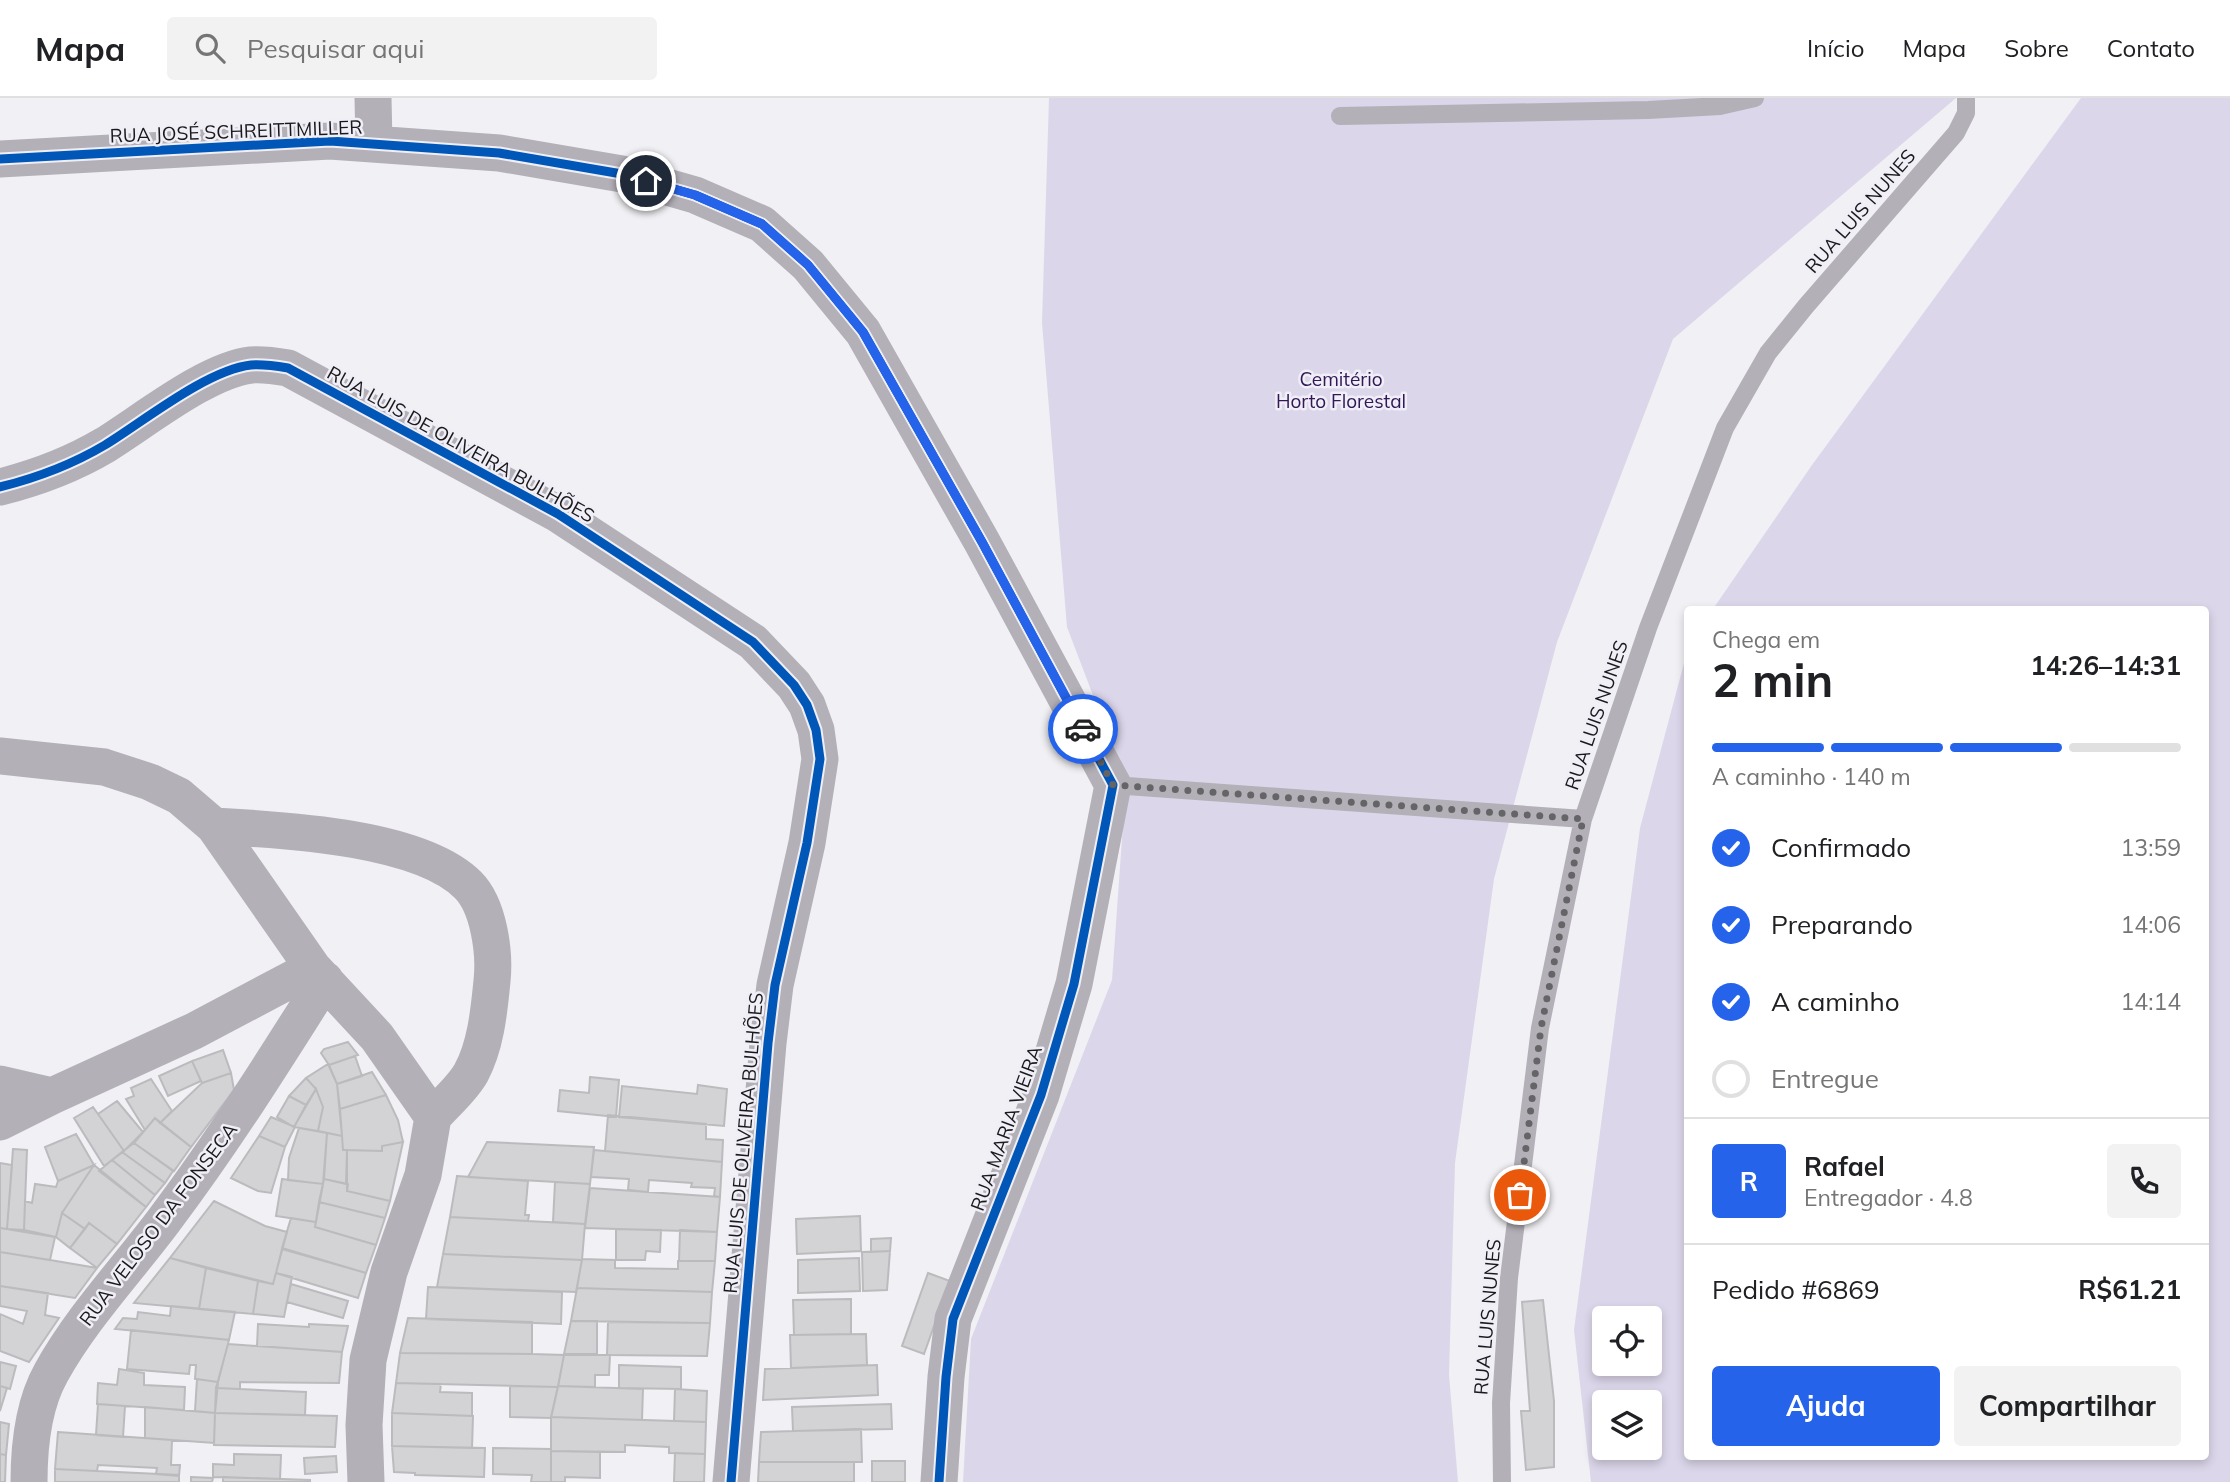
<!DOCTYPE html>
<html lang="pt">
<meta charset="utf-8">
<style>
:root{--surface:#fff;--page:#f2f2f2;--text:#202124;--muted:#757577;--line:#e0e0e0;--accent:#2563eb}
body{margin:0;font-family:Mulish,sans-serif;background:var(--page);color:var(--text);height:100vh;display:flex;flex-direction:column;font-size:26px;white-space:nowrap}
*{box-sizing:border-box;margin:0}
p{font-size:23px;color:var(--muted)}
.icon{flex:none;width:38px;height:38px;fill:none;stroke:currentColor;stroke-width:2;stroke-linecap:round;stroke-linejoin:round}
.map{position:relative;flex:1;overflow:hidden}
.sheet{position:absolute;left:1684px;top:508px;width:525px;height:854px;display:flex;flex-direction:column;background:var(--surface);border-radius:7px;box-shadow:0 4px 10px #0003}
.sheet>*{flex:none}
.tools{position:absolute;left:1592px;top:1208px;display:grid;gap:14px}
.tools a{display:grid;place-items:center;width:70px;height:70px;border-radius:7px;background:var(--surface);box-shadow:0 4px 10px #0003;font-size:35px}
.pin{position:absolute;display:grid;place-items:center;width:60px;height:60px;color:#fff;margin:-30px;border:4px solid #fff;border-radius:50%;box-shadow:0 2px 7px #0007}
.courier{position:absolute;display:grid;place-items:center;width:70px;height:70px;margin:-35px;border:5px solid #2563eb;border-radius:50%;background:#fff;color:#222;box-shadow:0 2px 9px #0007}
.headline em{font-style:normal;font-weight:700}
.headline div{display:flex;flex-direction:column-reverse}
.headline{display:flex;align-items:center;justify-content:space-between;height:119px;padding:0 28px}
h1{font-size:46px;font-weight:700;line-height:52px}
.bar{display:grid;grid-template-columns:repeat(4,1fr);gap:10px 7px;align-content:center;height:84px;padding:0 28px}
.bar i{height:9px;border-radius:5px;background:var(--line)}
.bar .selected{background:var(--accent)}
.bar p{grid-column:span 4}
.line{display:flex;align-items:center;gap:18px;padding:0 28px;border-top:2px solid var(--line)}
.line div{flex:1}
.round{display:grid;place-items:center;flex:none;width:74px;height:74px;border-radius:7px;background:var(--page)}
ol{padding:0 28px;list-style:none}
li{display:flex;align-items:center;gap:21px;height:77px}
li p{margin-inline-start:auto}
li .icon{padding:7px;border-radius:50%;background:var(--accent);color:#fff;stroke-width:4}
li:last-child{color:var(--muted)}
li i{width:38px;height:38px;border:4px solid var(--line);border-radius:50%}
.action{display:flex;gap:14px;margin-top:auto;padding:14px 28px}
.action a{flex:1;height:80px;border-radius:7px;background:var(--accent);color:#fff;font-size:28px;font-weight:700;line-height:80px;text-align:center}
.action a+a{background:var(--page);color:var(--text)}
header{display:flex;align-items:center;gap:42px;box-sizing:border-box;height:98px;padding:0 35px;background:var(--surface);border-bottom:2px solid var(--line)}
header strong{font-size:33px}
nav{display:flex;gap:38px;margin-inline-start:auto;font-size:24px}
.search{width:490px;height:63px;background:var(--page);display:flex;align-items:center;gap:18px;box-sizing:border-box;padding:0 24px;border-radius:7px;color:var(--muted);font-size:26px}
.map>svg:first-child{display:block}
.green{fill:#dcd6ea;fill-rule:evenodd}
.building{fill:#d3d3d6;stroke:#bbbbbe;stroke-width:2}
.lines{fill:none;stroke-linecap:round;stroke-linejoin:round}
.service{stroke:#b3b0b8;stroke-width:18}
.minor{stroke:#b3b0b8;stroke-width:37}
.cycleway-casing{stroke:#f0eef6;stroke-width:13}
.cycleway{stroke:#0057b8;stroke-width:9}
.done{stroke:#656467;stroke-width:7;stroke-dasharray:0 12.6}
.route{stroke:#2563eb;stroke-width:9}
.labels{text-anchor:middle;stroke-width:5;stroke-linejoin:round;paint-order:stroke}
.street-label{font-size:19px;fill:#19191b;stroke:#f0eef6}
.park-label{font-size:19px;fill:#321856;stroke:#f0eef6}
</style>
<header>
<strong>Mapa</strong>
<div class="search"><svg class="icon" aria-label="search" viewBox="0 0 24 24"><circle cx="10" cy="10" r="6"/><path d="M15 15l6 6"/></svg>Pesquisar aqui</div>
<nav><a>Início</a><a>Mapa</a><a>Sobre</a><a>Contato</a></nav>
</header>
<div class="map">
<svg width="2230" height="1384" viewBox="0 0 2230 1384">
<rect width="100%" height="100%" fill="#f1f0f4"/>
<path class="green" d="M1049 0H1956L1673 241 1557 544 1494 781 1455 1065 1449 1277 1458 1384H963L971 1241 1112 882 1126 684 1067 529 1042 225Z
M2081 0H2230V1384H1591L1574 1232 1640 730 1687 554V1358H2205V511H1713L1812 367ZM1605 1220H1650V1265H1605ZM1605 1304H1650V1349H1605Z"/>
<path class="building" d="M348 944 358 957 329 967 321 955 324 951Z
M223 952 231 975 202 985 192 963Z
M355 958 362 978 337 986 329 967Z
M192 963 201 983 168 998 159 978Z
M328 966 337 986 342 1038 318 1033 323 1009 316 991 306 980Z
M372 974 386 997 340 1011 337 986Z
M231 975 234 992 191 1049 160 1025 202 985Z
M590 979 619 982 616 1019 558 1013 560 992 589 995Z
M306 980 316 991 306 1007 289 998Z
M151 981 172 1013 160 1025 155 1020 145 1032 126 1001 134 998 131 990Z
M698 987 727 991 724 1028 619 1019 622 988 697 996Z
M316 991 323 1009 318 1033 294 1029Z
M386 997 398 1022 403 1044 382 1048V1053L343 1052 340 1011Z
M289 998 306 1007 294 1029 277 1019Z
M117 1003 143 1034 124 1053 98 1016Z
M93 1009 124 1053 104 1068 74 1020Z
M608 1017 706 1026V1041L723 1042 722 1064 605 1053Z
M271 1019 295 1029 285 1049 259 1038Z
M155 1020 191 1049 174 1073 134 1045Z
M299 1030 327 1035 323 1086 288 1082 289 1060Z
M327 1035 342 1038 343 1052H347L346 1086 324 1081Z
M76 1036 94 1067 58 1083 45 1049Z
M259 1038 285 1049 271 1095 258 1093 231 1080Z
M403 1044 390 1103 347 1093V1052L382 1053V1048Z
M487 1044 594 1049 590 1086 468 1079Z
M134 1045 173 1073 165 1085 122 1054Z
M13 1051 27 1052 24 1132 7 1131Z
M594 1052 722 1064 720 1099 714 1098 715 1090 691 1089 692 1085 649 1082 648 1094 628 1092 629 1081 591 1079Z
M122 1054 165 1085 155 1097 112 1062Z
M112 1062 155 1097 146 1109 99 1073Z
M0 1065 12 1067 7 1131 0 1130Z
M94 1067 62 1115 56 1139 24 1132 25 1103 32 1105 35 1086 56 1089 58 1083Z
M94 1067 146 1109 117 1146 89 1125 85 1131 62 1115Z
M457 1078 528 1083 525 1117H529L528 1123 450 1119Z
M282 1081 323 1086 316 1124 276 1118Z
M324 1081 348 1086 347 1093 390 1103 385 1120 319 1104Z
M555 1084 590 1086 585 1126 553 1124Z
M590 1090 720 1099 717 1134 585 1130Z
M214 1103 265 1128 287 1134 273 1186 170 1160Z
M319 1104 385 1120 376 1147 315 1129Z
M62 1115 85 1131 70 1150 56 1139Z
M860 1118 861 1153 797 1156 796 1121Z
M450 1119 585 1126 582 1162 443 1156Z
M291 1120 316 1124 315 1129 376 1147 366 1175 282 1150Z
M89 1125 117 1146 97 1170 70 1150Z
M0 1130 55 1139 50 1162 0 1154Z
M616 1131 661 1132 660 1154 646 1153 645 1162H616Z
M680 1132 717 1134 715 1163H679Z
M891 1140 890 1153 871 1154V1141Z
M282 1151 366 1175 358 1200 276 1175Z
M890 1153 887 1192 863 1193 862 1154Z
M0 1154 50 1162 97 1170 75 1200 0 1188Z
M443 1156 582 1162 576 1194 437 1189Z
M170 1160 206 1170 199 1211 134 1205Z
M859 1160 860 1193 798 1195V1162Z
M582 1161 615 1162V1170L678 1171V1163H715L712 1194 577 1190Z
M206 1170 258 1183 253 1216 199 1211Z
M276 1175 292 1179 284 1219 253 1216 258 1183 273 1186Z
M928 1175 950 1183 924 1256 902 1248Z
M291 1186 348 1203 343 1220 287 1204Z
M0 1188 48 1195 45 1217 59 1220 29 1264 0 1253V1216L23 1226 27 1213 0 1208Z
M428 1189 562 1194 561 1226 426 1221Z
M577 1190 712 1194 710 1225 571 1223Z
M851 1201V1236L794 1237 793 1202Z
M1543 1202 1554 1303V1369L1526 1372 1521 1313H1530L1522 1204Z
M171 1208 235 1214 229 1242 115 1231 123 1220 137 1221 138 1214 170 1218Z
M408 1220 532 1224V1256L400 1255Z
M571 1223H597V1256H564Z
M608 1224 710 1225 707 1258 607 1257Z
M258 1226 309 1229V1226L348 1228 342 1254 257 1248Z
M131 1232 229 1242 218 1284 195 1281 196 1267H190L189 1276 127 1271Z
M866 1236 867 1267 791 1270 790 1237Z
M228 1246 342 1254 339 1285 240 1284V1291L216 1290Z
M400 1255 532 1256 564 1257 558 1289 396 1285Z
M564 1257H610L609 1277H595V1289L558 1288Z
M0 1264 16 1268 10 1291 0 1288Z
M619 1267 681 1269V1291L619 1290Z
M877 1267 878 1297 763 1302 765 1271Z
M119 1271 144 1275V1287L185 1289 184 1312 97 1306 98 1285 117 1287Z
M197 1281 218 1284 215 1315 195 1313Z
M396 1285 441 1286 440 1294 472 1295V1318L392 1315Z
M0 1288 7 1290 0 1313Z
M510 1288 558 1289 551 1320 510 1319Z
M558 1288 643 1291 642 1322 551 1319Z
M216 1290 306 1294 305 1317 215 1315Z
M675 1291 707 1293 706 1324 674 1323Z
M98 1306 125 1308 123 1339 96 1337Z
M891 1306 892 1331 793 1333 792 1309Z
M145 1309 215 1315 214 1345 145 1340Z
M215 1315 337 1318 335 1349 214 1347Z
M392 1315 473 1318 472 1350 392 1348Z
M551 1319 706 1324 705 1356 669 1355V1349L625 1347V1354L551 1353Z
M0 1324 9 1326 6 1357 0 1356Z
M861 1331 862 1364H759L761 1334Z
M58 1334 172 1342 171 1367H180L179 1378 156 1376 157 1370 98 1367 97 1373 55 1371Z
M392 1348 485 1350 484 1379 415 1377V1375L394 1374Z
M493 1350 551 1351V1384H531L532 1377 493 1376Z
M551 1353 600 1354V1380L565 1379V1384H551Z
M675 1355 705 1356 704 1384H674Z
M0 1356 6 1357 5 1384H0Z
M234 1356 281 1357 280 1381 213 1379V1366L234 1367Z
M336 1358 337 1374 305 1376 304 1360Z
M872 1363H905V1384H872Z
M759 1364H854V1384H758Z
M55 1371 179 1377V1384H55Z
M191 1379 213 1380 212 1384H191Z
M223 1379 310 1382V1384H223Z"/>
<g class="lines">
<path class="service" d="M1340 18 1648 12 1720 8 1755 0
M1113 687 1583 721
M1502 1384 1501 1305 1509 1180 1540 930 1583 721 1648 530 1725 330 1768 255 1806 208 1956 35 1966 15V0"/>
<path class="minor" d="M373 0 374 45
M0 61 330 43 499 55 622 76 695 97 762 126 808 167 863 234 982 444 1113 687 1074 886 1041 997 953 1221 946 1279 939 1384
M0 389C36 380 73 366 105 347 144 323 207 272 251 267 263 266 276 268 288 270L558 416 753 544 794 587 807 607 816 632 820 661 807 745 775 887 768 945 731 1384
M0 658 104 669 150 684 179 698 214 728 313 870 377 939 433 1019 423 1077 389 1174 368 1262 364 1327 366 1384
M214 728C282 732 419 738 468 787 489 808 495 855 492 883 489 913 486 947 471 975 462 991 445 1005 433 1019
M0 986 52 998 194 933 313 870
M0 1024 52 998
M29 1384C29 1348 33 1307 51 1275 82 1219 127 1172 165 1121 223 1044 274 963 325 882"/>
<defs>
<path id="cycleway" d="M0 61 330 43 499 55 622 76 695 97 762 126 808 167 863 234 982 444 1113 687 1074 886 1041 997 953 1221 946 1279 939 1384
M0 389C36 380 73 366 105 347 144 323 207 272 251 267 263 266 276 268 288 270L558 416 753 544 794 587 807 607 816 632 820 661 807 745 775 887 768 945 731 1384"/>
</defs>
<use href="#cycleway" class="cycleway-casing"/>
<use href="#cycleway" class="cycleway"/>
</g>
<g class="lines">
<path class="done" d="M1083 631 1113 687 1583 721 1541 930 1520 1097"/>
<path class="route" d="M646 83 695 97 762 126 808 167 863 234 982 444 1083 631"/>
</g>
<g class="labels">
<g class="street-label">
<text transform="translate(236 33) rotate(-2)" y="7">RUA JOSÉ SCHREITTMILLER</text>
<text transform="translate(1860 113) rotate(-49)" y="7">RUA LUIS NUNES</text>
<text transform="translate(461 346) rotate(29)" y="7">RUA LUIS DE OLIVEIRA BULHÕES</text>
<text transform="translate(1596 617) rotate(-71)" y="7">RUA LUIS NUNES</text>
<text transform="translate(1006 1030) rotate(-70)" y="7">RUA MARIA VIEIRA</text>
<text transform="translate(743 1045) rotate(-85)" y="7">RUA LUIS DE OLIVEIRA BULHÕES</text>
<text transform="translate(158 1126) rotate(-53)" y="7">RUA VELOSO DA FONSECA</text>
<text transform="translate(1487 1219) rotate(-85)" y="7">RUA LUIS NUNES</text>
</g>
<g class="park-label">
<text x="1341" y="288">Cemitério<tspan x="1341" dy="22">Horto Florestal</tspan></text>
</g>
</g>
</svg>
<div class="tools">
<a><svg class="icon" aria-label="locate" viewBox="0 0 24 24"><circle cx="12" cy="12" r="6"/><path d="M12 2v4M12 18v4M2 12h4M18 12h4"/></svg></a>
<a><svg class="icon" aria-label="layers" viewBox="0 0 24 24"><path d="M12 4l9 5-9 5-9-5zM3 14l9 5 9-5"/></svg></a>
</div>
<div class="pin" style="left:1520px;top:1097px;background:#ea580c"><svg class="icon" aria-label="bag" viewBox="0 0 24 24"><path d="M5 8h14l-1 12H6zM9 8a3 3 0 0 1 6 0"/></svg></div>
<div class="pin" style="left:646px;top:83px;background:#1f2937"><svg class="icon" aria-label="home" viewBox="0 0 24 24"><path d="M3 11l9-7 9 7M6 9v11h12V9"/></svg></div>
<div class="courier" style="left:1083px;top:631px"><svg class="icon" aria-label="car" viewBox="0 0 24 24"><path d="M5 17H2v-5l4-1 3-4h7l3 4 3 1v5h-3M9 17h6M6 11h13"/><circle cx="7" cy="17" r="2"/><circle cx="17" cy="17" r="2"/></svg></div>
<section class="sheet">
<div class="headline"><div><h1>2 min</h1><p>Chega em</p></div><em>14:26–14:31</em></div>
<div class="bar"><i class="selected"></i><i class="selected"></i><i class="selected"></i><i></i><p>A caminho · 140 m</p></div>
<ol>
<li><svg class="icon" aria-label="check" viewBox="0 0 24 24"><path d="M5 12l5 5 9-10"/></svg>Confirmado<p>13:59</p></li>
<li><svg class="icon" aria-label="check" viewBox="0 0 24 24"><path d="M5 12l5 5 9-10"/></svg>Preparando<p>14:06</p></li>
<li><svg class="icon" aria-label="check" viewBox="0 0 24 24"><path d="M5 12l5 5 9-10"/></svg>A caminho<p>14:14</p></li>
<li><i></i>Entregue</li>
</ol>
<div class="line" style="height:126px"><b class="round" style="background:var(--accent);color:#fff">R</b><div><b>Rafael</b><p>Entregador · 4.8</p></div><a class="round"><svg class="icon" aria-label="phone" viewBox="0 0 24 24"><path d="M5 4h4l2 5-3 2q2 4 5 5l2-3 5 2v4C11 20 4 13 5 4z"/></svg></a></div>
<div class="line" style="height:91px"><div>Pedido #6869</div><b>R$61.21</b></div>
<div class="action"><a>Ajuda</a><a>Compartilhar</a></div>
</section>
</div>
